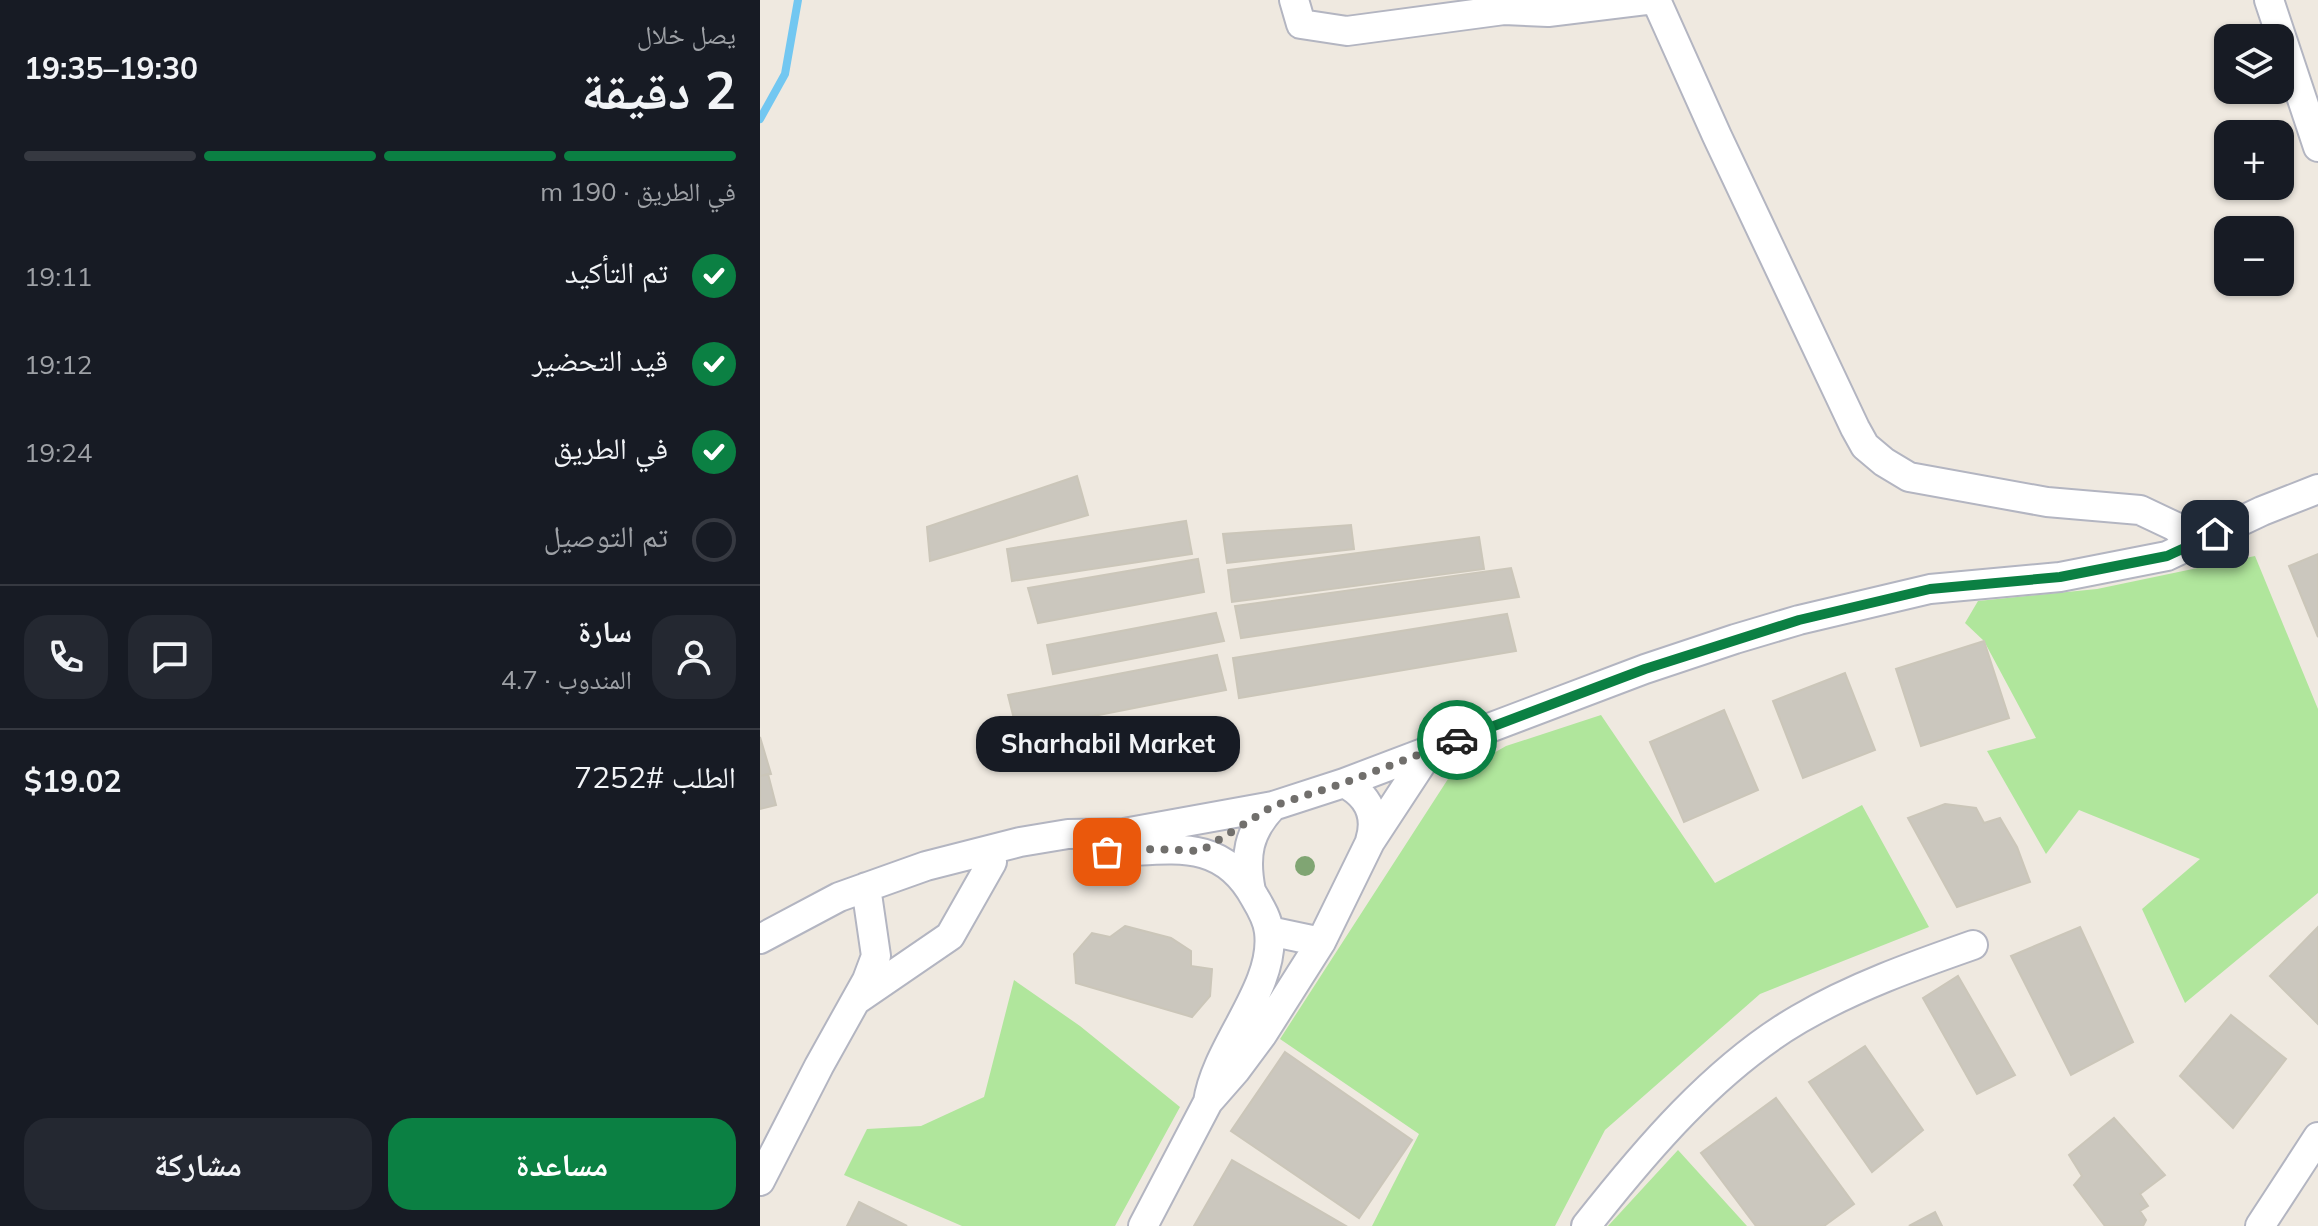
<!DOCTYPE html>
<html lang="ar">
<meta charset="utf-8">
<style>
:root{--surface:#171b24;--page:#242831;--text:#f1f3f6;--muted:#9ea1a6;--line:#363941;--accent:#0b8043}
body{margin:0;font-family:Mulish,"Noto Naskh Arabic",sans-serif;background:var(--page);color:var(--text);direction:rtl;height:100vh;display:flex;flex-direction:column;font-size:30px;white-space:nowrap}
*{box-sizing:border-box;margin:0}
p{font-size:26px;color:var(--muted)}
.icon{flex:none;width:44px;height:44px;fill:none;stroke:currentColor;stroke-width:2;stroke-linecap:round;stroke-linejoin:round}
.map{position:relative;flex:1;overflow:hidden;direction:ltr}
.sheet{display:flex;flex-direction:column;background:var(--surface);width:760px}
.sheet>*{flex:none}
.fabs{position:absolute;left:1454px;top:24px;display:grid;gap:16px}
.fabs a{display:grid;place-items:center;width:80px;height:80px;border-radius:16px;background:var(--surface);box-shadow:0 2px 6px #0004;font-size:40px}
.pin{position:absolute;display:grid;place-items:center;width:68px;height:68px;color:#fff;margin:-34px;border-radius:16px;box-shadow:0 4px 12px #0006}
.courier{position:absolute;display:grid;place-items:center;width:80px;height:80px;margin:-40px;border:6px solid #0b8043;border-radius:50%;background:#fff;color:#222;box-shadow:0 2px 10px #0007}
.bubble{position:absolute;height:56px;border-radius:24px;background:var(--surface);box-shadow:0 2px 6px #0004;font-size:26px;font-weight:700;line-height:56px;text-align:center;direction:rtl}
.summary em{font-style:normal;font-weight:700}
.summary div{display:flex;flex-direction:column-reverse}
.summary{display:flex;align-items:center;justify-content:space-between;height:136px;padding:0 24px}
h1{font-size:52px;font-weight:700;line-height:60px}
.bar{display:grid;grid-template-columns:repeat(4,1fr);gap:12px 8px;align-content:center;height:96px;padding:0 24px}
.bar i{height:10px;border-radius:6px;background:var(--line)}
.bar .selected{background:var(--accent)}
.bar p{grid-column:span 4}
.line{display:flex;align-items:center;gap:20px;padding:0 24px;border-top:2px solid var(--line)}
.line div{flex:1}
.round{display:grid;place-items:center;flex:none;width:84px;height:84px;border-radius:24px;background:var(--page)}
ol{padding:0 24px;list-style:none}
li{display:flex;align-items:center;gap:24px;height:88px}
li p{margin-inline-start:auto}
li .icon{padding:8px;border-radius:50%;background:var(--accent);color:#fff;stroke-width:4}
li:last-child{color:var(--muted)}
li i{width:44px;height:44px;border:4px solid var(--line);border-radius:50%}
.action{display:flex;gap:16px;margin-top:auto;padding:16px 24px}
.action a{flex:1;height:92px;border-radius:24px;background:var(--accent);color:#fff;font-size:32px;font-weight:700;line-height:92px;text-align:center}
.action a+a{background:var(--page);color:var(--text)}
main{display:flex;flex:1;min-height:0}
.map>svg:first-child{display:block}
.green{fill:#b0e69c}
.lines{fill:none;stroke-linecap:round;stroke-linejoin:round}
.stream{stroke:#72c7f1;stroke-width:8}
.building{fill:#cbc7be;stroke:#cbc6b9;stroke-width:2}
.minor-casing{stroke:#b3b5c1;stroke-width:32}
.minor{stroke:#fff;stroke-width:28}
.tree{fill:#80a573}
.done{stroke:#716f6c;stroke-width:8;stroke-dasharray:0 14.4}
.route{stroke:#0b8043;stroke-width:10}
</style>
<main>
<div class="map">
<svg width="1558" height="1226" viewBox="0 0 1558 1226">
<rect width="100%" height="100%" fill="#efe9e0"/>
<path class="green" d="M1495 556 1558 709V893L1425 1003 1382 909 1440 859 1319 810 1286 854 1227 751 1276 738 1224 641 1205 623 1218 601 1337 589Z
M841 715 955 883 1102 805 1169 927 1000 994 845 1130 795 1226H612L659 1134 520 1039 688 779 746 746Z
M254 980 320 1026 420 1107 355 1226H202L84 1175 107 1129 161 1126 224 1097Z
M918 1150 987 1226H848Z"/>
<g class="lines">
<path class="stream" d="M0 119 25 74 38 0"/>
</g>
<path class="building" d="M317 476 328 515 170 561 167 527Z
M426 521 432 554 252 581 247 549Z
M591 525 594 549 467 563 463 534Z
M719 537 724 569 472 602 468 570Z
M1558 554V637L1529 566Z
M438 559 444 592 278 623 268 588Z
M751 568 759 597 481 638 475 606Z
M456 613 464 641 293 674 287 645Z
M747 614 756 651 479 698 473 658Z
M1224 641 1249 718 1161 746 1136 669Z
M457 655 466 690 257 731 248 695Z
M1085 673 1115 750 1043 778 1013 701Z
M964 710 998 790 924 822 890 742Z
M0 737 11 774 0 776Z
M8 774 16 805 0 809V776Z
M1185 804 1216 808 1224 823 1240 818 1257 847 1270 882 1197 907 1148 818Z
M365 926 411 938 431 951V966L452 969 450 996 432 1017 316 983 314 954 332 933 350 937Z
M1320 927 1373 1042 1311 1075 1251 956Z
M1558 927V1024L1510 976Z
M1198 976 1255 1075 1217 1094 1163 998Z
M1471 1015 1526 1059 1473 1128 1420 1076Z
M1105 1046 1163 1130 1112 1172 1049 1082Z
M525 1052 652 1140 599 1218 471 1131Z
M1016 1098 1094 1204 1064 1226H996L941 1153Z
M1354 1118 1405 1175 1380 1194 1388 1206 1380 1211 1386 1220 1383 1226H1345L1314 1185 1322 1176 1309 1155Z
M472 1160 586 1226H434Z
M99 1202 147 1226H87Z
M1175 1212 1182 1226H1149Z"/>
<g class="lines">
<defs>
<path id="minor" d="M534 0 541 24 587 31 744 10 788 12 886 0
M896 0 957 136 1095 428 1105 446 1124 462 1149 477 1287 502 1380 510 1416 527 1431 546
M1509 0 1558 147
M584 783C608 795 618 816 610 841
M344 852C405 852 460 833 495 898 501 908 508 920 509 932 516 987 456 1046 448 1102
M491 891C484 856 488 832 513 806
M509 931 561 942
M0 939 79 897 166 866 260 842 308 834 364 833 513 806 584 783 885 669 975 639 1039 620 1170 589 1300 577 1407 556 1502 511 1558 489
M98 999 190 936 232 862
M0 1181 59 1066 107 980 116 956 106 887
M383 1226 448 1102 476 1070 502 1035 561 942 610 842 671 749
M826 1226C885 1151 955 1068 1039 1019 1094 987 1153 966 1213 945
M1500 1226 1558 1137"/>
</defs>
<use href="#minor" class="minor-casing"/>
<use href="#minor" class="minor"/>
</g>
<circle class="tree" cx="545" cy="866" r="10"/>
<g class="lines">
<path class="done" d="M347 852 394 849 441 851 513 806 584 783 697 740"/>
<path class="route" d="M697 740 885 669 1039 620 1170 589 1300 577 1407 556 1455 534"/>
</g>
</svg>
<div class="fabs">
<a><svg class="icon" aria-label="layers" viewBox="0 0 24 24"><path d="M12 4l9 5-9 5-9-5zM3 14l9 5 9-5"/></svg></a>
<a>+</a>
<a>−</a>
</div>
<div class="pin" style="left:347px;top:852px;background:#ea580c"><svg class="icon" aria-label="bag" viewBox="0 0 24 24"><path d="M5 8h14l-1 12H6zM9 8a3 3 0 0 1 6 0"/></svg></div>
<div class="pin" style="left:1455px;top:534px;background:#1f2937"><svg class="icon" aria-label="home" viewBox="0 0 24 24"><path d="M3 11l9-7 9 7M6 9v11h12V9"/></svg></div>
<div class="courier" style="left:697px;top:740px"><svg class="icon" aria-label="car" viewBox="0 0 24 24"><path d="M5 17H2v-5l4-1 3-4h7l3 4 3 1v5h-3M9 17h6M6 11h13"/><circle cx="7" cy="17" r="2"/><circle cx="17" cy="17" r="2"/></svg></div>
<div class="bubble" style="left:216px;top:716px;width:264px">Sharhabil Market</div>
</div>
<section class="sheet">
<div class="summary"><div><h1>2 دقيقة</h1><p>يصل خلال</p></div><em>19:30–19:35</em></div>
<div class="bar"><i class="selected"></i><i class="selected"></i><i class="selected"></i><i></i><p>في الطريق · 190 m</p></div>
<ol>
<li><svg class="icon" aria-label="check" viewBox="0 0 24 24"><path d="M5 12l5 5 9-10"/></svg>تم التأكيد<p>19:11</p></li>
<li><svg class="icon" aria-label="check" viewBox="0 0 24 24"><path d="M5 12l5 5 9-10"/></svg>قيد التحضير<p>19:12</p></li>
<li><svg class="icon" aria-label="check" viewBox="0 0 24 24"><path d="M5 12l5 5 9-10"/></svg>في الطريق<p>19:24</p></li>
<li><i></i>تم التوصيل</li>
</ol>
<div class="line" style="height:144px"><a class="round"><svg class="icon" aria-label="person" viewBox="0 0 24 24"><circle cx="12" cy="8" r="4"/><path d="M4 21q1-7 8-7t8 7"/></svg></a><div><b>سارة</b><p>المندوب · 4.7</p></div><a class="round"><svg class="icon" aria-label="chat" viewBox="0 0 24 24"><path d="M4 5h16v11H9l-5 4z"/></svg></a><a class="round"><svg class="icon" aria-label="phone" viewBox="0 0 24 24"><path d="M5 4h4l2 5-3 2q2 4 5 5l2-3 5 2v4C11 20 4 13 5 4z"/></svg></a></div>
<div class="line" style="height:104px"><div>الطلب #7252</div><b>$19.02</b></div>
<div class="action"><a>مساعدة</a><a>مشاركة</a></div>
</section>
</main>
